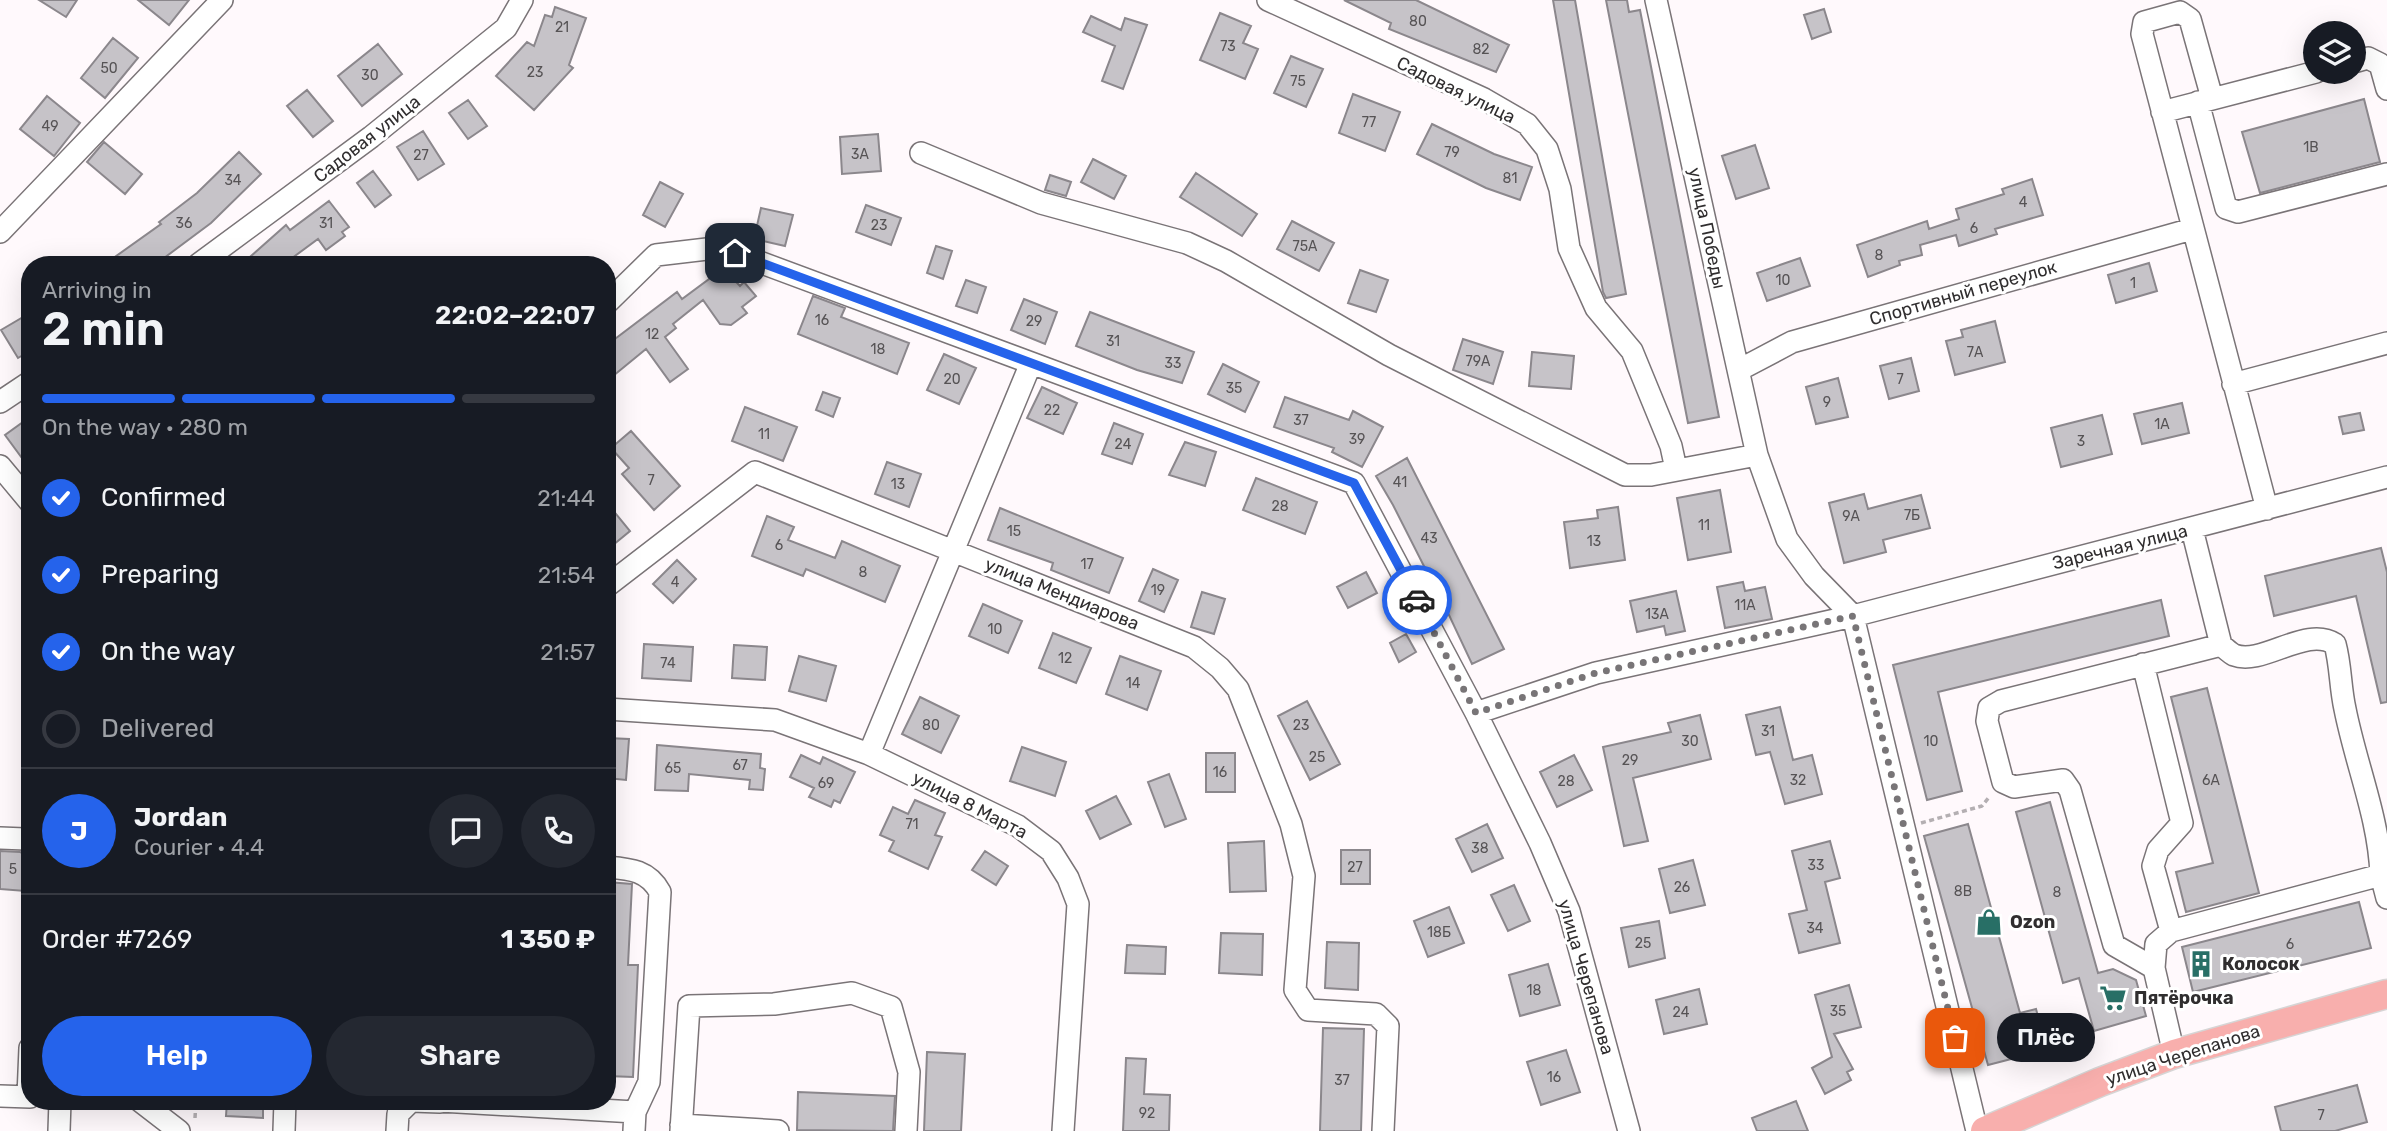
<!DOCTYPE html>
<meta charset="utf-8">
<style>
:root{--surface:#171b24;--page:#242831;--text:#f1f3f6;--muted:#9ea1a6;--line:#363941;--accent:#2563eb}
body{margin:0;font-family:Rubik,sans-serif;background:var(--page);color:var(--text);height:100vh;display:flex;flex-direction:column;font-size:26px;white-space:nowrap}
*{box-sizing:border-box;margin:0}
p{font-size:23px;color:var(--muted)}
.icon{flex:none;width:38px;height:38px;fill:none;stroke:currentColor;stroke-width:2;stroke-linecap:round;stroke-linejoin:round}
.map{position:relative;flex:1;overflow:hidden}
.sheet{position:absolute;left:21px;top:256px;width:595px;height:854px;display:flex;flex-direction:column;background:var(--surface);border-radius:28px;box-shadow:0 7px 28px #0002}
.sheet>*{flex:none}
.controls{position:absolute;left:2303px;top:21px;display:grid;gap:14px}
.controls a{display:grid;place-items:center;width:63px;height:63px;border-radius:50%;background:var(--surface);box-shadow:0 7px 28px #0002;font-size:35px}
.pin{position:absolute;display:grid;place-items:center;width:60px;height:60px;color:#fff;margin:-30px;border-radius:14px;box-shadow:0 4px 10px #0006}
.courier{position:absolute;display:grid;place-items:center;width:70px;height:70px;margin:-35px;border:5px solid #2563eb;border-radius:50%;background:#fff;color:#222;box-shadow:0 2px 9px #0007}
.bubble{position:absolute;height:49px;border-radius:24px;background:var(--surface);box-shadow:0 7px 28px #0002;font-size:23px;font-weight:600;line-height:49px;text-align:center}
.overview em{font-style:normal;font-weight:600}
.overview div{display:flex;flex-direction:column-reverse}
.overview{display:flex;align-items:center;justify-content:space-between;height:119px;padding:0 21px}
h1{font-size:46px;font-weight:600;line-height:52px}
.bar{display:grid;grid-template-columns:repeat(4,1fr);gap:10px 7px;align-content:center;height:84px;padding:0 21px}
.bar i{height:9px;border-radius:5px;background:var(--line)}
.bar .selected{background:var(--accent)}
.bar p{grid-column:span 4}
.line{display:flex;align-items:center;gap:18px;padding:0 21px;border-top:2px solid var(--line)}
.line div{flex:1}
.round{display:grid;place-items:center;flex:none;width:74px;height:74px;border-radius:37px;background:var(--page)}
ol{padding:0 21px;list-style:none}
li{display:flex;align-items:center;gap:21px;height:77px}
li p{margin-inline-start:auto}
li .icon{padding:7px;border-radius:50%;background:var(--accent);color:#fff;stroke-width:4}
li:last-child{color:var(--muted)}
li i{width:38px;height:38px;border:4px solid var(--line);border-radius:50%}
.primary-button{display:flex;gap:14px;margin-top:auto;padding:14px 21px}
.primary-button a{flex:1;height:80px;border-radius:42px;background:var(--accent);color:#fff;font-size:28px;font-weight:600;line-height:80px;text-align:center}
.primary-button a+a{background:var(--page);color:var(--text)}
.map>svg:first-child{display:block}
.building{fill:#c6c3c8;stroke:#8b878c;stroke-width:2}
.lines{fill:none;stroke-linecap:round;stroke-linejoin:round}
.minor-casing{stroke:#7a7477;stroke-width:24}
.major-casing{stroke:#d6d5d5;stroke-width:31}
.path{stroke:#b4afb2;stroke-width:3.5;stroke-dasharray:5 3.5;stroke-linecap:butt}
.minor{stroke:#fff;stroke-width:21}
.major{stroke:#f8afad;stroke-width:28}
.done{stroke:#787577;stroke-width:7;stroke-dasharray:0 12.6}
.route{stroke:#2563eb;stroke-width:9}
.labels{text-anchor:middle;stroke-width:6;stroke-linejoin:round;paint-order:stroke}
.number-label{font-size:14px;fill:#565355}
.street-label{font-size:18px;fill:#302e2f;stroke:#fff}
.poi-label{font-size:18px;font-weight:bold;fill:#302e2f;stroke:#fff;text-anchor:start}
</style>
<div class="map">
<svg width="2387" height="1131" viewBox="0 0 2387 1131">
<rect width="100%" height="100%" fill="#fff9fc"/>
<path class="building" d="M39 0H77L66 17Z
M138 0H189L169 25Z
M1344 0H1416L1509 45 1496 72 1389 29 1391 23Z
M1553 0H1575L1626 294 1606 298 1603 292Z
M1606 0H1627L1629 12 1640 10 1719 417 1688 423Z
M555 7 586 18 569 65 573 68 534 110 496 76 527 42 534 46 545 15 552 17Z
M1824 9 1831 32 1812 39 1804 15Z
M1220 13 1251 26 1243 43 1258 49 1245 79 1200 60Z
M1091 16 1121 30 1125 18 1147 25 1123 89 1102 81 1115 46 1083 32Z
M113 38 138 58 105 98 81 78Z
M378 44 402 74 362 106 338 76Z
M1291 56 1323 69 1306 107 1274 93Z
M307 90 333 121 313 137 287 106Z
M1353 94 1400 112 1385 151 1339 133Z
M47 96 80 123 54 156 20 129Z
M2364 99 2380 162 2260 193 2242 132Z
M468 100 487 126 468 139 449 113Z
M1432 124 1494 154 1532 167 1520 200 1486 188 1417 154Z
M423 131 444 164 418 180 397 147Z
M878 134 881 171 842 174 840 137Z
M104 142 142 174 125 194 87 162Z
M1755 145 1769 188 1736 199 1722 156Z
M239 152 261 174 211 223 156 264H105L161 224 159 222 197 193Z
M1093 159 1126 176 1114 199 1081 182Z
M373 171 391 195 375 207 357 183Z
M1196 173 1257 214 1242 236 1180 197Z
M1050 175 1071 182 1066 196 1045 190Z
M2032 179 2043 215 1995 229 1997 234 1959 246 1956 235 1920 245 1922 255 1899 261 1900 265 1868 277 1857 245 1927 221 1929 229 1959 219 1956 209 2004 194 2002 189Z
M660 182 683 194 665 227 643 215Z
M329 201 349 227 342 232 345 236 326 250 318 239 284 264H242L286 225 290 230Z
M866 205 901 218 891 245 856 232Z
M761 208 793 215 785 246 754 239Z
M1292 221 1334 243 1319 271 1277 249Z
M936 246 952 251 943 279 927 273Z
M1800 258 1810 286 1767 301 1757 273Z
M2149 263 2157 291 2116 303 2108 275Z
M719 264 740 286 744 282 756 296 742 307 747 313 731 325 720 324 703 300 673 324 676 328 665 337 688 369 670 382 646 349 607 381V345L677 292 682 299 709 279 708 273Z
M1360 270 1388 280 1376 312 1348 303Z
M966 280 986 287 977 313 956 306Z
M813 296 845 308 841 317 909 343 897 374 798 334Z
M1024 299 1057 312 1045 344 1011 330Z
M1090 312 1194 352 1182 383 1137 370 1076 346Z
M30 313V351L18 358 1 330Z
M1995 321 2005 362 1955 375 1946 341 1963 337 1961 330Z
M1463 339 1503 352 1493 384 1453 370Z
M1532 352 1574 356 1571 389 1529 386Z
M944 354 976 368 959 404 927 390Z
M1911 358 1919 391 1889 399 1880 366Z
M1223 364 1259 382 1245 412 1208 394Z
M1838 378 1848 417 1816 424 1806 387Z
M1042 387 1077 403 1063 434 1027 418Z
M823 392 840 398 833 417 816 410Z
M1285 397 1349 420 1353 411 1383 427 1362 467 1332 452 1334 448 1274 427Z
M2182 403 2189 433 2142 444 2134 414Z
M745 407 797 427 783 461 732 441Z
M2360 413 2364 430 2343 434 2339 417Z
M2102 415 2112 454 2061 467 2051 428Z
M30 417V469L5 435Z
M1114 423 1143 434 1132 464 1102 454Z
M631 431 680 486 654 510 622 474 629 468 611 448Z
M1185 442 1216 452 1205 486 1169 475Z
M1407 458 1504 649 1472 664 1449 615 1429 584 1432 582 1393 505 1376 476Z
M887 462 921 474 909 507 875 494Z
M1256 478 1317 502 1305 534 1243 510Z
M1720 490 1731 552 1688 560 1677 498Z
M1864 494 1868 509 1921 495 1930 528 1883 540 1886 552 1844 563 1829 503Z
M607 503 630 531 607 550Z
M1618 507 1625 560 1570 568 1564 522 1598 518 1597 510Z
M1000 508 1123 558 1109 593 1051 570 1053 563 988 540Z
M767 516 794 527 788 540 835 558 842 541 900 566 885 602 806 569 803 576 752 556Z
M2381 548 2387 572V702L2381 703 2356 596 2274 616 2265 576Z
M677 560 696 579 673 603 653 584Z
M1153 569 1178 580 1164 612 1139 601Z
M1366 572 1377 593 1348 608 1337 587Z
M1743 582 1745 591 1765 587 1772 619 1725 628 1717 587Z
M1676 591 1685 631 1666 635 1664 626 1637 632 1630 601Z
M1202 592 1225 599 1214 634 1191 627Z
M2161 600 2169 636 1938 692 1962 791 1927 800 1893 665Z
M983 604 1022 621 1008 653 969 636Z
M1053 633 1091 648 1076 683 1039 668Z
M1406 634 1416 652 1399 662 1390 643Z
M644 644 693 647 691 681 642 678Z
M734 645 767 647 765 680 732 678Z
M799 656 836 666 826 701 789 691Z
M1120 656 1161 671 1147 710 1106 694Z
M2207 688 2259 893 2186 912 2176 872 2213 863 2171 697Z
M920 697 959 716 941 753 902 734Z
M1307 701 1340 764 1310 780 1278 716Z
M1780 707 1793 760 1812 755 1822 794 1785 804 1770 752 1756 755 1746 715Z
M1700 715 1711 759 1633 778 1648 841 1624 846 1603 747 1671 732 1668 723Z
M607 738 629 739 626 780 607 778Z
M657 745 761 754 760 768 765 769 763 790 749 789 750 780 689 774 688 791 655 790Z
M1022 747 1066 762 1055 796 1010 781Z
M1206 753H1235V792H1206Z
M801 755 820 764 823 757 855 772 840 803 834 800 831 807 809 797 814 788 790 777Z
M1574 755 1592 790 1557 807 1540 772Z
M1169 774 1186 819 1165 827 1148 782Z
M1116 796 1131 824 1100 839 1086 811Z
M915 800 945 813 935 835 942 837 928 869 889 851 894 841 880 835 893 807 908 814Z
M2050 802 2098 973 2113 969 2136 980 2146 1016 2094 1031 2079 978 2063 983 2016 812Z
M1487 824 1503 858 1472 872 1456 839Z
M1968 824 2020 1013 2036 1009 2043 1035 2037 1037 2038 1041 2012 1049 2015 1058 1988 1065 1924 836Z
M1264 841 1266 891 1230 892 1228 843Z
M1830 841 1840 878 1825 882 1840 943 1799 953 1789 914 1807 910 1792 851Z
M1341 850H1370V884H1341Z
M0 851 20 852 27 856 25 891 0 889Z
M985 851 1008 866 996 885 972 870Z
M1693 860 1705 905 1670 913 1659 869Z
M607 882 632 884 628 965H638L633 1077 607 1076Z
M1514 885 1530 921 1508 931 1491 895Z
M2359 902 2371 948 2193 992 2182 947Z
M1449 907 1464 943 1428 957 1414 921Z
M1659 921 1665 958 1629 967 1621 928Z
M1221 933 1263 934 1262 975 1219 973Z
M1327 942 1359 943 1358 990 1325 988Z
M1127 945 1166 947 1165 974 1125 973Z
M1548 964 1560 1005 1520 1016 1509 975Z
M1849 985 1861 1027 1834 1034 1853 1069 1847 1072 1851 1080 1825 1094 1812 1068 1832 1057 1815 995Z
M1699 989 1707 1024 1664 1034 1656 1000Z
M1323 1028 1364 1029 1361 1131H1320Z
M1566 1050 1580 1092 1541 1105 1527 1062Z
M927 1052 965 1054 961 1131H924Z
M1126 1058 1146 1059 1144 1094 1170 1095 1169 1131H1123Z
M2357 1085 2367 1122 2335 1131H2281L2275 1107Z
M798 1092 895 1096 893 1131 797 1130Z
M227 1101H263V1118L226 1116Z
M1796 1101 1808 1131H1757L1752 1118Z"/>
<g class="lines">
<defs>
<path id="minor" d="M1268 0 1484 99 1527 124 1547 149 1560 189 1569 248 1596 308 1632 351 1671 446 1676 469
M1656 0 1757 455 1787 539 1814 576 1853 616 1977 1131
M2354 62 2368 58 2380 64 2387 89
M2212 98 2190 19 2180 12 2144 22 2142 34 2267 509
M2198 102 2226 208 2238 212 2387 174
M2162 112 2316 72
M921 153 1041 203 1187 243 1226 261 1389 355 1625 475H1651L1757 455
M0 232 222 0
M199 264 371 137 506 28 522 0
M607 303 656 255 707 249 735 253 1354 483 1476 713 1540 843 1569 911 1629 1131
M1739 370 1792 342 2192 229
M2233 384 2387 343
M0 402 30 382
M0 466 30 502
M2192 529 2221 645C2225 648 2230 653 2234 655 2263 666 2306 625 2335 644 2341 666 2340 687 2345 709 2356 765 2379 818 2381 875L2387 873
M607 586 755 472 1194 647 1220 668 1238 689 1291 824 1304 876 1295 990 1308 1010 1376 1014 1388 1026 1383 1131
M2143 664 2182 823 2158 850 2153 866 2171 931
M607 709 775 720 869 754 1018 826 1051 851 1068 878 1078 904 1063 1131
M1476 713 1596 673 1853 616 2387 477
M869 754 1031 363
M0 838 25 839 30 843
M607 867C630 869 648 870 660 892L649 1082 635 1112
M2154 968 2156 944 2171 931 2381 875 2387 898
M2174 1054 2154 968 2114 945 2070 790 2063 780 2014 787 2003 782 1987 721 1989 708 2001 701 2221 645
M0 1096 30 1097
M28 1096 30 1048
M140 1101 179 1131
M440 1101 635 1112 634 1131
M681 1125 778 1131
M59 1131 60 1101
M284 1131 285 1101
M397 1131 398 1114 411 1101 440 1102
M681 1131 689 1006 774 1004 852 993 891 1007 909 1072 906 1131"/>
<path id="major" d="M1985 1131 2100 1082 2174 1054 2387 994"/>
</defs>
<use href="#minor" class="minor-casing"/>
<use href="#major" class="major-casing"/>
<path class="path" d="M1921 823 1982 806 1990 796
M195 1118 196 1101"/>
<use href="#minor" class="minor"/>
<use href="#major" class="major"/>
</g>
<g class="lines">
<path class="done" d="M1417 600 1476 713 1596 673 1853 616 1955 1038"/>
<path class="route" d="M735 253 1354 483 1417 600"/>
</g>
<defs>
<symbol id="shop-bare" viewBox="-9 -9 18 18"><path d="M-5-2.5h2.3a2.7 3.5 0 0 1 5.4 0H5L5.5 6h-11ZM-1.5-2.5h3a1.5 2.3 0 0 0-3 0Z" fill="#286f66" stroke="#fff" stroke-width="2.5" paint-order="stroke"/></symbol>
<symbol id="building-bare" viewBox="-9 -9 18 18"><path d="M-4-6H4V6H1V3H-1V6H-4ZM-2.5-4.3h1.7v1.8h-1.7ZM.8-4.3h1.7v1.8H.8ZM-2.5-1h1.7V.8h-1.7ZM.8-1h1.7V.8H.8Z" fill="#286f66" stroke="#fff" stroke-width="2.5" paint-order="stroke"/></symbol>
<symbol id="supermarket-bare" viewBox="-9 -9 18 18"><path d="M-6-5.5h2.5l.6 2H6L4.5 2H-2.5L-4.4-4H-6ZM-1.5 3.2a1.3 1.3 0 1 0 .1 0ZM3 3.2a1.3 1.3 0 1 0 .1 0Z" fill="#286f66" stroke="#fff" stroke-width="2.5" paint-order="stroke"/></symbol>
</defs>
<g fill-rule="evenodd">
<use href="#shop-bare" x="1970" y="903" width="38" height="38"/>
<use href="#building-bare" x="2182" y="945" width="38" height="38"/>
<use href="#supermarket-bare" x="2094" y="979" width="38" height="38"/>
</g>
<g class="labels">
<g class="number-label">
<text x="1418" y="26">80</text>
<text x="562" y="32">21</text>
<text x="1228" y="51">73</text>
<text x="1481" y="54">82</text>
<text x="109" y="73">50</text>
<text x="535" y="77">23</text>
<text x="370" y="80">30</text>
<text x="1298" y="86">75</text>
<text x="1369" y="127">77</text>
<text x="50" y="131">49</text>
<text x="2311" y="152">1В</text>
<text x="1452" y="157">79</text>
<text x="860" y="159">3А</text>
<text x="421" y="160">27</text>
<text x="1510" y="183">81</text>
<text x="233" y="185">34</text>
<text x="2023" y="207">4</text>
<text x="184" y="228">36</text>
<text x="326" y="228">31</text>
<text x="879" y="230">23</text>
<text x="1974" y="233">6</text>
<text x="1305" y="251">75А</text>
<text x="1879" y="260">8</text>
<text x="1783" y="285">10</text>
<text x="2133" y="288">1</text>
<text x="822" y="325">16</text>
<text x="1034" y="326">29</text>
<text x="652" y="339">12</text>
<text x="1113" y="346">31</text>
<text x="878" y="354">18</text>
<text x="1975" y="357">7А</text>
<text x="1478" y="366">79А</text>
<text x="1173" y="368">33</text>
<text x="952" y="384">20</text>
<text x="1900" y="384">7</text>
<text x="1234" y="393">35</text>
<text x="1827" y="407">9</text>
<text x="1052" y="415">22</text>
<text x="1301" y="425">37</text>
<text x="2162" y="429">1А</text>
<text x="764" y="439">11</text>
<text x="1357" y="444">39</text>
<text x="2081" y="446">3</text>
<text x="1123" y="449">24</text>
<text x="651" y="485">7</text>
<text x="1400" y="487">41</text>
<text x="898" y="489">13</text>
<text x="1280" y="511">28</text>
<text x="1912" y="520">7Б</text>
<text x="1851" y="521">9А</text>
<text x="1704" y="530">11</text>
<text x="1014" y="536">15</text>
<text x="1429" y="543">43</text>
<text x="1594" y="546">13</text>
<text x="779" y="550">6</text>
<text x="1087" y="569">17</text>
<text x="863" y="577">8</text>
<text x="675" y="587">4</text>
<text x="1158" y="595">19</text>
<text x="1745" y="610">11А</text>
<text x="1657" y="619">13А</text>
<text x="995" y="634">10</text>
<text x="1065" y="663">12</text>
<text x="668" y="668">74</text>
<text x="1133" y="688">14</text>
<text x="931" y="730">80</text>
<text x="1301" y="730">23</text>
<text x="1768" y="736">31</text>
<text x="1690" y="746">30</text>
<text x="1931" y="746">10</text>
<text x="1317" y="762">25</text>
<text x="1630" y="765">29</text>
<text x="740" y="770">67</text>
<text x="673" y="773">65</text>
<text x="1220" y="777">16</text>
<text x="1798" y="785">32</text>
<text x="2211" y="785">6А</text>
<text x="1566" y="786">28</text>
<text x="826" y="788">69</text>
<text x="912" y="829">71</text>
<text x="1480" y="853">38</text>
<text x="1816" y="870">33</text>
<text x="1355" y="872">27</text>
<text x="13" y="874">5</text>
<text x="1682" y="892">26</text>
<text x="1963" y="896">8В</text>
<text x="2057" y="897">8</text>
<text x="1815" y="933">34</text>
<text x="1439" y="937">18Б</text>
<text x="1643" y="948">25</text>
<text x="2290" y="949">6</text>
<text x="1534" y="995">18</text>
<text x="1838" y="1016">35</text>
<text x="1681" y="1017">24</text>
<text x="1554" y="1082">16</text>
<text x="1342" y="1085">37</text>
<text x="1147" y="1118">92</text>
<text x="2321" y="1120">7</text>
</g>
<g class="street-label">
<text transform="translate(1456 90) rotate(26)" y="6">Садовая улица</text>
<text transform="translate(367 139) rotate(-38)" y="6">Садовая улица</text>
<text transform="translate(1707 228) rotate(78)" y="6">улица Победы</text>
<text transform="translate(1963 293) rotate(-16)" y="6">Спортивный переулок</text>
<text transform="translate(2120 547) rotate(-14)" y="6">Заречная улица</text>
<text transform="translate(1062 594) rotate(22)" y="6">улица Мендиарова</text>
<text transform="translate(970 805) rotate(27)" y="6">улица 8 Марта</text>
<text transform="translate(1586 977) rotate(74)" y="6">улица Черепанова</text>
<text transform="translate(2183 1055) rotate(-18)" y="6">улица Черепанова</text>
</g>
<g class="poi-label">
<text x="2010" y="928">Ozon</text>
<text x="2222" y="970">Колосок</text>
<text x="2134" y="1004">Пятёрочка</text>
</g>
</g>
</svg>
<div class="controls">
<a><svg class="icon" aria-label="layers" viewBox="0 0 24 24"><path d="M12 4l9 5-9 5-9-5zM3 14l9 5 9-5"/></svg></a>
</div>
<div class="pin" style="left:1955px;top:1038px;background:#ea580c"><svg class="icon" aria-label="bag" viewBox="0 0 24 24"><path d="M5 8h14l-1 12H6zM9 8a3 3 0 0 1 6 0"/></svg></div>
<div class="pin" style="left:735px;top:253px;background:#1f2937"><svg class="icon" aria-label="home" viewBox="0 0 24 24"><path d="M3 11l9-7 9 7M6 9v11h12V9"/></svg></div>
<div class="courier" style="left:1417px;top:600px"><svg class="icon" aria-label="car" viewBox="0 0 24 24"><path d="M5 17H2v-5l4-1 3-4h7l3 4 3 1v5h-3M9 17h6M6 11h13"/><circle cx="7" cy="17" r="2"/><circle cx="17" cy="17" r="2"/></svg></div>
<div class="bubble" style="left:1997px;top:1013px;width:98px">Плёс</div>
<section class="sheet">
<div class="overview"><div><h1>2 min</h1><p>Arriving in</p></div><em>22:02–22:07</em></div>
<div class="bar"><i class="selected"></i><i class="selected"></i><i class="selected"></i><i></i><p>On the way · 280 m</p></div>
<ol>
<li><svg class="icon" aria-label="check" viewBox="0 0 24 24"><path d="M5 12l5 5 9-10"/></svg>Confirmed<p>21:44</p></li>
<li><svg class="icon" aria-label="check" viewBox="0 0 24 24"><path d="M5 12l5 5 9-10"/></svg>Preparing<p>21:54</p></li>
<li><svg class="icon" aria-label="check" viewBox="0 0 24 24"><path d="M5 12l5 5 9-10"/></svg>On the way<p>21:57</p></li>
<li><i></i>Delivered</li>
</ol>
<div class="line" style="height:126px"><b class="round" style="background:var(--accent);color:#fff">J</b><div><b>Jordan</b><p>Courier · 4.4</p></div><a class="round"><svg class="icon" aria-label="chat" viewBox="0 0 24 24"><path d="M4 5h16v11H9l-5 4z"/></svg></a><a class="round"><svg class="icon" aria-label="phone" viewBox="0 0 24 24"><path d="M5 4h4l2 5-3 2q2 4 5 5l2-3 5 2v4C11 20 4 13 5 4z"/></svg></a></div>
<div class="line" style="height:91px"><div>Order #7269</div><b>1 350 ₽</b></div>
<div class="primary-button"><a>Help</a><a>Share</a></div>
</section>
</div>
